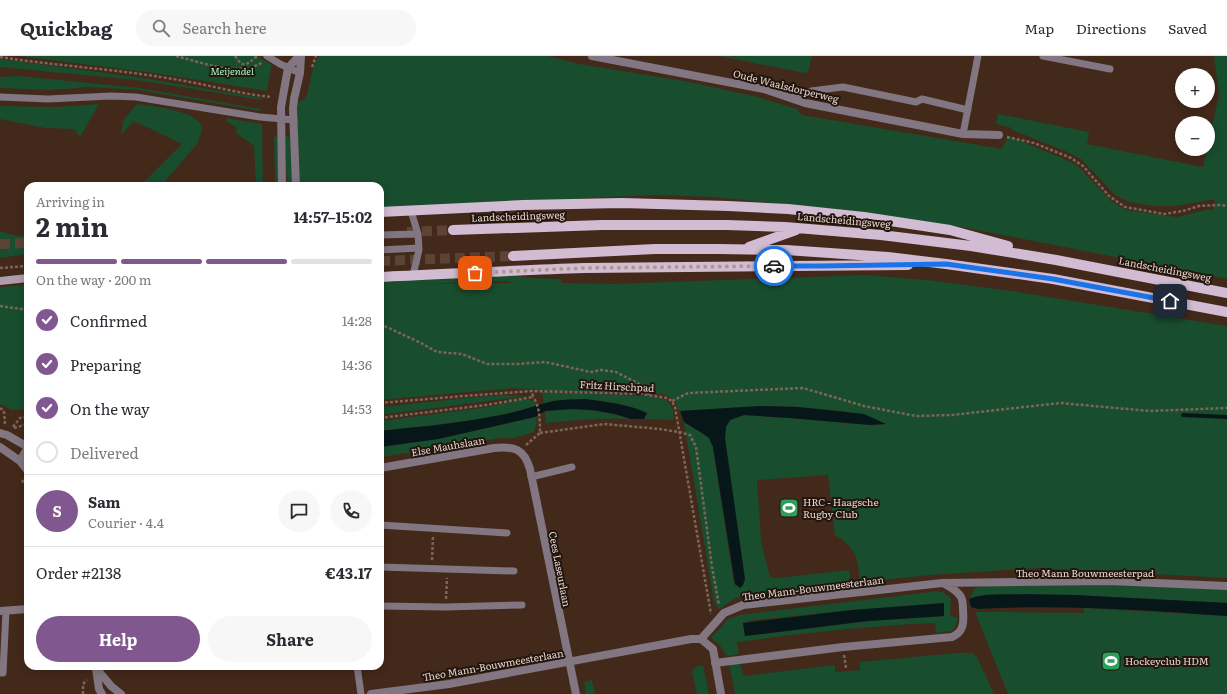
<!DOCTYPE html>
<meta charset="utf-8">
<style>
:root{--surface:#fff;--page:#f7f7f7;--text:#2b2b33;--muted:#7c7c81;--line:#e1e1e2;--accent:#80578e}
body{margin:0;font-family:Literata,serif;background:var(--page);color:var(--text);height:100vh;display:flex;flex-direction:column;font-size:15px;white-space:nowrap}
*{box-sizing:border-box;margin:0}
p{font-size:13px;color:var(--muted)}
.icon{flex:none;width:22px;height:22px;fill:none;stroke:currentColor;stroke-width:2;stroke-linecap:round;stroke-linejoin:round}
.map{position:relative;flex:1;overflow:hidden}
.sheet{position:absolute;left:24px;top:126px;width:360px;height:488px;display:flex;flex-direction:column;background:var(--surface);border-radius:12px;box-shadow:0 2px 10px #0003}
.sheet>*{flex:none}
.controls{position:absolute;left:1175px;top:12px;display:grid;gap:8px}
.controls a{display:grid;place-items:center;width:40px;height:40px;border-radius:50%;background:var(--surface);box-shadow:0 2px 10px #0003;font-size:20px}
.pin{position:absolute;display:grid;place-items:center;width:34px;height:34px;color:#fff;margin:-17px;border-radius:8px;box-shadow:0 2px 6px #0006}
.courier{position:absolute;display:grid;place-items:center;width:40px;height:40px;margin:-20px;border:3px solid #1a73e8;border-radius:50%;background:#fff;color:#222;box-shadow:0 1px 5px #0007}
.overview em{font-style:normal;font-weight:700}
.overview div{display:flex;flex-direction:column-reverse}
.overview{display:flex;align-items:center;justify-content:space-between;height:68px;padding:0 12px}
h1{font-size:26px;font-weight:700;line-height:30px}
.bar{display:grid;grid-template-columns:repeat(4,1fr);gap:6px 4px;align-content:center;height:48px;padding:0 12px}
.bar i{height:5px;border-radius:3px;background:var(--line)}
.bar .on{background:var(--accent)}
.bar p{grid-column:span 4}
.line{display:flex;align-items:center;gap:10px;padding:0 12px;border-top:1px solid var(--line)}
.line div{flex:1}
.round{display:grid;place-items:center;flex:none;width:42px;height:42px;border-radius:21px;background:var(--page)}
ol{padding:0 12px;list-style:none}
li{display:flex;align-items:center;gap:12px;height:44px}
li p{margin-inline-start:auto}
li .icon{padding:4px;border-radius:50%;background:var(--accent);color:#fff;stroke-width:4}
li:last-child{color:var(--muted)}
li i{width:22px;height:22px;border:2px solid var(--line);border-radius:50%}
.cta{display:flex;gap:8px;margin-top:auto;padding:8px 12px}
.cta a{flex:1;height:46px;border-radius:24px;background:var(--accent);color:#fff;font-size:16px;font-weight:700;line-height:46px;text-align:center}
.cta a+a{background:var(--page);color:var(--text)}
header{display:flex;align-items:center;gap:24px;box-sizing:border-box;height:56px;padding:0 20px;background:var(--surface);border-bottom:1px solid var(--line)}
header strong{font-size:19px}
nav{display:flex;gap:22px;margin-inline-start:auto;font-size:14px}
.search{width:280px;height:36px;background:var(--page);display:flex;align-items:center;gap:10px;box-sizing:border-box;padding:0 14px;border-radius:22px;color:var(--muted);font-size:15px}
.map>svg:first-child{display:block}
.green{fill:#184d2e;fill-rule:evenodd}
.water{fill:#071719}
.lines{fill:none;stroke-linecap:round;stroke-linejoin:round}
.stream{stroke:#071719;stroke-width:4}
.primary-tunnel{stroke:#5c4335;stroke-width:10;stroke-dasharray:10 5;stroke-linecap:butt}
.path{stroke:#7c6558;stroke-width:2.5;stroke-dasharray:3 2;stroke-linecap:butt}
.lane{stroke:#817681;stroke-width:7}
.street{stroke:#817681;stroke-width:8}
.secondary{stroke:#ae9daf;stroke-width:8}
.primary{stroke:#d2bcd3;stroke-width:10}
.done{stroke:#ae998e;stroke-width:4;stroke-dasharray:0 7.2}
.route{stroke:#1a73e8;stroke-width:5}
.labels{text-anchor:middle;stroke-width:4;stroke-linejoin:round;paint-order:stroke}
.park-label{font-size:10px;font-style:italic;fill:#a7fac1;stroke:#21150e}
.street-label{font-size:10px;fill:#e7d5cc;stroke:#21150e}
.poi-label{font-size:10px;fill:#e7d5cc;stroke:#21150e;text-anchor:start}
</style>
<header>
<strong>Quickbag</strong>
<div class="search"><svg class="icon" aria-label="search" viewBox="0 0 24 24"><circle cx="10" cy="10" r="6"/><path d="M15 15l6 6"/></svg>Search here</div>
<nav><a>Map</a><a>Directions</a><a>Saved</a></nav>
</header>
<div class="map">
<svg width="1227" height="638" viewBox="0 0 1227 638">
<rect width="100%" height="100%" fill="#43291a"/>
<path class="green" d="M20 0H257L272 9 269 22 267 35 154 17Z
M319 0H548L579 8 684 25 754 40 797 53 802 59 1002 93 1008 80 1062 102 1077 109 1111 145 1126 154 1177 161 1210 153 1213 154 1215 144H1210L1175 150H1152L1129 146 1115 139 1081 103 1065 95 1012 74V72L996 68 998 58 1089 76 1087 88 1203 111 1207 93H1208V88L1219 39 1214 0H1227V223L967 172 863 157 714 141 655 139 380 152V130H300L297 58 298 46 304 44 306 42 313 13Z
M719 0H732V1L738 0H812L808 16 805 17Z
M0 3 143 22 262 42V44L136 24 0 11Z
M19 20 139 32 261 53V55L138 34 89 31 49 34 0 32V21Z
M99 48 80 81 74 73 45 72 0 63V50L57 51Z
M137 48C152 50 196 54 202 71L201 78 197 88 161 130H140L182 88 134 65 121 78 124 63Z
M227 62 262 68 263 130H256L254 90 235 76 237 72 226 65V64Z
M288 80 290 81 292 130H287L285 81Z
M274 81H277L279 130H275Z
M0 175 17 180 28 179V198L0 202Z
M505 219 533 222 561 223 562 227 612 228 865 219 926 224 1012 235 1227 270V522L1038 512 930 519 860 526C858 502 857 493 835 479L828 419 757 424 761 485 770 521 778 522 849 514 851 526 736 542 719 553 714 546 684 366 702 377 709 382 713 391 734 528 740 532 737 474 725 382 726 371 730 364 744 359 790 362 870 369 885 368 844 355 798 351 760 350 680 355 678 354C677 345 671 340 663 338L573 336 512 332 380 344V223ZM504 225 516 227 415 228Z
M28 229V353L12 354 0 348V231Z
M542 336 647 340 665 343 670 348 673 354 674 364 644 363 647 357C623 345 570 338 544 348Z
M504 339 528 340 380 359V351L476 341Z
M522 343 530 344 535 346 537 366 534 376 514 382H500L421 395 380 401V391L438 383 535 361 534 351 489 362 436 369 380 375V365L488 351Z
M573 353C593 354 611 357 631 363 602 362 574 364 546 367L545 355Z
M1018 526 1227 533V547L1074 539 974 541 969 543 975 532 989 529Z
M938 535 939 536H943L951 542 950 559 958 562 956 569 952 575 936 577 935 567C868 570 804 577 737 586L739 598 727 600 719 588 711 582 724 568C726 562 734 561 740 559ZM944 548V560L868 565 745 580 743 567 754 564 852 554Z
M1084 552 1227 560V638H1008L975 556H1005L1084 557Z
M957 597H972L977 601 994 638H735L729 608 740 606 743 620 835 609V616L860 614V606Z
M703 609 709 638H697L692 616 695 611Z
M592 624 595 638H586L584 626Z"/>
<path class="water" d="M585 343C606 346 628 348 647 357L644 363H631L615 358 593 354 573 353 545 355 535 361 438 383 380 391V375C416 371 453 368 489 361 510 358 529 352 549 346 560 343 573 344 585 343Z
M760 350 798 351 864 358 886 368 870 369 790 362 744 359 730 364 726 371 725 382 745 523 743 529 740 532 735 528 713 391 709 382 702 377 684 366 680 355Z
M1025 538 1074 539 1227 547V560C1144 554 1061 548 978 553L971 551 969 543C984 536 1009 539 1025 538Z
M944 547V560L868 565 745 580 743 567 852 554Z"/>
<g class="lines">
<path class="stream" d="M1183 359 1227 361"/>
<path class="primary-tunnel" d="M407 176 453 174
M0 188 28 187
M380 205 513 200"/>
<path class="path" d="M176 0C201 6 239 22 263 6
M235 0C244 13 246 9 257 0
M0 1C57 10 116 13 173 23 206 28 239 38 272 41
M312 11 316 0
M1007 81 1034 87 1071 102 1083 110 1109 140 1125 151 1164 158 1183 155 1199 150 1220 149 1227 150
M0 212 28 210
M0 250 28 254
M380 268 421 287 437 296 462 298 487 308H517L545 306 591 316 601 314 616 316 645 331 649 339
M672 345 688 337 803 332 864 350 916 360 952 359 1060 347 1150 355 1227 352
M380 347 464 340 532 335 642 338 667 342 672 345 675 351 711 558
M0 352 4 355 5 368
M380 362 486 349 533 341 532 335
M13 371 20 362 28 361
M14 372 28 368
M540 377 604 368 660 373 679 376 690 379 696 391 712 511 719 549
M526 389 540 377C540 366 540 350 533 341
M22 424 28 432
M432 504 433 481
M446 543 447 522
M844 599 846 612
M83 638V628L87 624"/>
<path class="lane" d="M267 0 280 8 300 17
M1043 0 1110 13
M0 41 48 43 111 40 136 41 260 61 294 64
M790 42 811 35 843 31 916 46 922 43 968 54
M963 78 978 0
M411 155 418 178 419 194 413 219
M380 179 418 178
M380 194 419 192
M531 421 572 411
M380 469 507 477
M380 511 514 515
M380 550 446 551 522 549
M357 610 361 638
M0 617H3L6 555"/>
<path class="street" d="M592 0 764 33 805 47 963 78 999 79
M282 130 281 51 288 12 299 0
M296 130 293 53 294 43 300 17 301 0
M0 377 7 379 28 391
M0 391 20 405 28 415
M20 405 28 391
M380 412 494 392C515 390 524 393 530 413L576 638
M0 555 28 553
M701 583 713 593 721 638
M715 607 843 591 952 581C964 576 964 566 963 554 963 550 963 545 961 541 957 534 950 531 943 527
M96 612 111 630 121 638
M96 613 99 633 102 638
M371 638 449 628 691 583H701L724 557 743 549 942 527 1108 525 1227 530"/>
<path class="secondary" d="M0 225 28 222"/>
<path class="primary" d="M380 156 523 149 622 147 728 150 788 153 864 161 950 174 1008 190
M453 174 602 169H727L785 171 881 179 971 190 1056 204 1227 237
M749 191 796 174
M513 200 655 193H718L786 194 888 201 946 208 1053 223 1227 256
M380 221C448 218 517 214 585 212 693 210 801 211 908 209"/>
</g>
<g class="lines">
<path class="done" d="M475 217 584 212 774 210"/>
<path class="route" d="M774 210H822L946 208 1053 223 1170 245"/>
</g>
<defs>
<symbol id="stadium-square" viewBox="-11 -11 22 22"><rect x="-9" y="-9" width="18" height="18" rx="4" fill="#2e9e5b" stroke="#21150e"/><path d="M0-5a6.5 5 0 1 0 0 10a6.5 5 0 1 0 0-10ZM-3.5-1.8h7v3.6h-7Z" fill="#fff"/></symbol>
</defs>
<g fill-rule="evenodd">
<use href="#stadium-square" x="778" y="441" width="22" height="22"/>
<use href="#stadium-square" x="1100" y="594" width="22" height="22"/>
</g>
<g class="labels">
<g class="park-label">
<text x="232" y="19">Meijendel</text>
</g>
<g class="street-label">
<text transform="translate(786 30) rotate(14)" y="4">Oude Waalsdorperweg</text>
<text transform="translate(518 160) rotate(-2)" y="4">Landscheidingsweg</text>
<text transform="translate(844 164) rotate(5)" y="4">Landscheidingsweg</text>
<text transform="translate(1165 213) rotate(11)" y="4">Landscheidingsweg</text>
<text transform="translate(617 330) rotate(3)" y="4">Fritz Hirschpad</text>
<text transform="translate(448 390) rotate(-10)" y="4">Else Mauhslaan</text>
<text transform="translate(560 513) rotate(79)" y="4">Cees Laseurlaan</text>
<text x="1085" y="521">Theo Mann Bouwmeesterpad</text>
<text transform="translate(813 532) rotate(-7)" y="4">Theo Mann-Bouwmeesterlaan</text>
<text transform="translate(493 609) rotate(-10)" y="4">Theo Mann-Bouwmeesterlaan</text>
</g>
<g class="poi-label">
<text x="803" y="450">HRC - Haagsche<tspan x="803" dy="12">Rugby Club</tspan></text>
<text x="1125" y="609">Hockeyclub HDM</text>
</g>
</g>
</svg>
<div class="controls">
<a>+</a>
<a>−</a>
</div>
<div class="pin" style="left:475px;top:217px;background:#ea580c"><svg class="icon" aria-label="bag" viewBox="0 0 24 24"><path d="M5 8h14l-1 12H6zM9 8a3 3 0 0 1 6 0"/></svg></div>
<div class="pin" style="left:1170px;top:245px;background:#1f2937"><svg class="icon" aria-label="home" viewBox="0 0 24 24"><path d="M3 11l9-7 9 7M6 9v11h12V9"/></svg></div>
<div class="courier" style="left:774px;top:210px"><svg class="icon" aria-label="car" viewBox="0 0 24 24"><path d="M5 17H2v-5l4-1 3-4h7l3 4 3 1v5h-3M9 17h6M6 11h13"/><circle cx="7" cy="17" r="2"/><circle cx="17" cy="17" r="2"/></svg></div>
<section class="sheet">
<div class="overview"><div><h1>2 min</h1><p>Arriving in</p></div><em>14:57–15:02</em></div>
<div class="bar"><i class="on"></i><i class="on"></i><i class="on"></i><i></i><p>On the way · 200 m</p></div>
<ol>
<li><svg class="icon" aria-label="check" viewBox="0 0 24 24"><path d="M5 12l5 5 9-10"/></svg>Confirmed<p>14:28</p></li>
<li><svg class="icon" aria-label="check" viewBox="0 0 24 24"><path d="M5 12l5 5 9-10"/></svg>Preparing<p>14:36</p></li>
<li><svg class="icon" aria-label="check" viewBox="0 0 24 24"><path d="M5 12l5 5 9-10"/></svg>On the way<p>14:53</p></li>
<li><i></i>Delivered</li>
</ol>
<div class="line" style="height:72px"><b class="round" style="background:var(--accent);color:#fff">S</b><div><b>Sam</b><p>Courier · 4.4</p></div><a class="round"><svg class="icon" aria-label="chat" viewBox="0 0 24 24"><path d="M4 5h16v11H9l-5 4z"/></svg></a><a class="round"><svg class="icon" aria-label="phone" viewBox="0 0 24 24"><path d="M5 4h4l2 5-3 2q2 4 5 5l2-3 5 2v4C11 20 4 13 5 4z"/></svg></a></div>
<div class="line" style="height:52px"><div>Order #2138</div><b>€43.17</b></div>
<div class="cta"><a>Help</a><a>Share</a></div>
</section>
</div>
